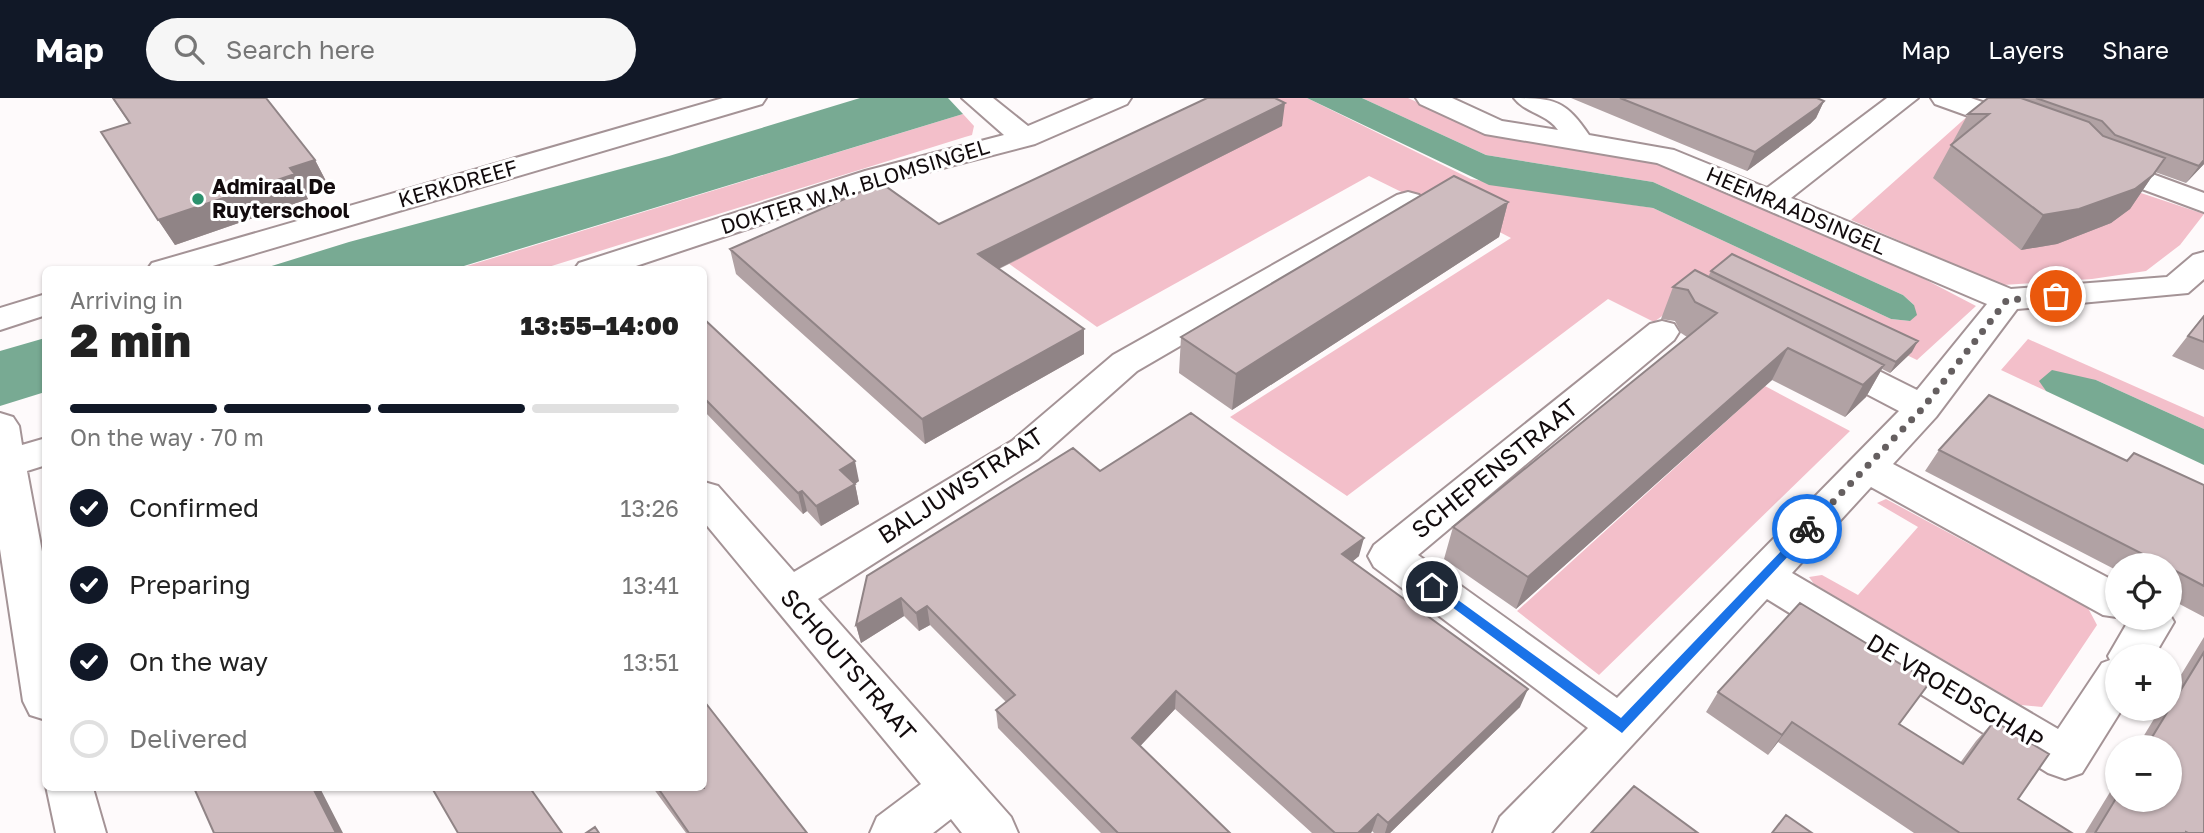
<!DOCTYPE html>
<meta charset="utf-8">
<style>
:root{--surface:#fff;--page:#f6f6f6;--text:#222;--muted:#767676;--line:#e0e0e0;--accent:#111827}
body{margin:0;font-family:"Golos Text",sans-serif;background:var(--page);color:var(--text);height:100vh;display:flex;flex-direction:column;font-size:26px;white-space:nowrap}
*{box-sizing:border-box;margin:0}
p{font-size:23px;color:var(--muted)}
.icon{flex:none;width:38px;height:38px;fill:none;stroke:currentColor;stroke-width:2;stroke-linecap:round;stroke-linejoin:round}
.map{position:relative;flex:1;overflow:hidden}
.sheet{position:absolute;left:42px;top:168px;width:665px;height:525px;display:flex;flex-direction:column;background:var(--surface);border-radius:10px;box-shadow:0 2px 5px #0004}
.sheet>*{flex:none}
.fabs{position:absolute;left:2105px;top:455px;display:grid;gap:14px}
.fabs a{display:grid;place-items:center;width:77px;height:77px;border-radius:50%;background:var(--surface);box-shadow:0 2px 5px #0004;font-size:35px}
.pin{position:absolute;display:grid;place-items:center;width:60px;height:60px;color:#fff;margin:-30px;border:4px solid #fff;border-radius:50%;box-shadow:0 2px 7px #0007}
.courier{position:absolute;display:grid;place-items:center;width:70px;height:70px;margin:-35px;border:5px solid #1a73e8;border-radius:50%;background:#fff;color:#222;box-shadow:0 2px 9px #0007}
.overview em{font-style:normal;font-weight:800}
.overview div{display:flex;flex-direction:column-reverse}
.overview{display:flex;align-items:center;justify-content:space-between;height:119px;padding:0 28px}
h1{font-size:46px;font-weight:800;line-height:52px}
.bar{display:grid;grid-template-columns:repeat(4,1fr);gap:10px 7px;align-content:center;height:84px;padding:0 28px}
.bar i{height:9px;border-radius:5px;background:var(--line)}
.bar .current{background:var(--accent)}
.bar p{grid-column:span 4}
ol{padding:0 28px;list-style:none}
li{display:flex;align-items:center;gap:21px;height:77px}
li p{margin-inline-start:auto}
li .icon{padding:7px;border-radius:50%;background:var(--accent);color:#fff;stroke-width:4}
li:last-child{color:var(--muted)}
li i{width:38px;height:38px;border:4px solid var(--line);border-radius:50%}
header{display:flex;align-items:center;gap:42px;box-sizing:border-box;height:98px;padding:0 35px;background:var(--accent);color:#fff}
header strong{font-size:33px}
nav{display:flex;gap:38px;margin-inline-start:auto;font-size:24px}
.search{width:490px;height:63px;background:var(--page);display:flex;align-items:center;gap:18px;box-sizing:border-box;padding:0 24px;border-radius:38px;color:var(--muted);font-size:26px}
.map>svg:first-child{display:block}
.green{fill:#f3bfca}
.water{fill:#78aa93}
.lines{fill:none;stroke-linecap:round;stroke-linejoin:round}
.minor-casing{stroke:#a49396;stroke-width:4}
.minor{fill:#fff;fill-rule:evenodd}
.wall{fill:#b1a2a4}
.shaded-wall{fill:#908486}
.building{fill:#cebcbf;stroke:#908486;stroke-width:2}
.route{fill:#1a73e8}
.done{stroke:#655f60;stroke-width:7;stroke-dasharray:0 12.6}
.poi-dot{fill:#2b916d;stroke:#fff;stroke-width:2.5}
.labels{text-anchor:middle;stroke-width:6;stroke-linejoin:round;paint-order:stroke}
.far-street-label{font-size:21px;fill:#120b0d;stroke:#fff}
.far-poi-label{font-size:21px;font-weight:bold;fill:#120b0d;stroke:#fff;text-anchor:start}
.street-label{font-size:24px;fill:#120b0d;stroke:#fff}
</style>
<header>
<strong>Map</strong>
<div class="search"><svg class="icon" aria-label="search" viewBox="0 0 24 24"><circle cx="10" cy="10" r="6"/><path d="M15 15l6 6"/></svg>Search here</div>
<nav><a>Map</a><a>Layers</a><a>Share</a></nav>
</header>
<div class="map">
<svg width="2204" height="735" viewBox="0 0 2204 735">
<rect width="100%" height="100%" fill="#fefafb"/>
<path class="green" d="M1239 0H1307L1471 81 1653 110 1891 221 1910 223 1914 207 1903 197 1653 84 1486 57 1362 0H1408L1468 27 1652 62 1909 173 1976 208 1917 262 1727 170 1654 224 1608 201 1347 398 1230 319 1511 140 1442 104 1432 109 1369 78 1097 229 1008 165 1283 24Z
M963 16 974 28 972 37 965 39 542 171 454 172Z
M1970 16 2132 92 2204 116 2180 147 2146 173 2092 181 2003 187 1851 122Z
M2028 241 2204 319V331L2096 282 2040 283 2046 293 2001 272Z
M1765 288 1850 333 1599 577 1517 513Z
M1886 401 2088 510 2097 527 2042 609 2021 607 1814 486 1809 479 1822 477 1858 497 1918 429 1877 405Z"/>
<path class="water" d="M860 0H948L963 16 454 171H262L349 144 669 58Z
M1307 0H1362L1486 57 1653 84 1903 197 1914 207 1917 217 1910 223 1891 221 1653 110 1489 87Z
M45 240V294L0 308V253Z
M2052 272 2096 282 2204 331V367L2046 293 2039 283Z"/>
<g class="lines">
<defs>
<path id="minor" d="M723 0H766L762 6 199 172H147L152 165Z
M962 0H993L1028 28 1094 0H1131L1127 6 1035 46 885 85 624 172H574L579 165 865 73 1004 37Z
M1416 0H1452L1502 23 1558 32C1547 16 1525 15 1514 0 1555 0 1566 3 1589 37L1674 52 1767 90 1887 0H1918L1791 100 2011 191 2167 179 2193 157 2204 154V181L2188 195 2017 211 1936 319 1893 366 2118 485V520H2170V517L2174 524 2154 558H2118V611H2122L2082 675 2065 681 2048 675 1767 501 1551 735H1493L1500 719 1588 630 1374 469 1368 458 1374 447 1650 226 1662 223 1674 226 1679 234 1674 242 1418 457 1617 600 1899 313 1817 270 1811 262 1817 254 1829 251 1841 254 1917 292 1987 206 1657 65 1485 36 1420 6ZM1871 389 2103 517 2123 520 2126 527 2108 558 2110 562 2102 565 2058 631 1792 475Z
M1931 0H1971L2033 22 2037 28 2033 34 2023 36 2013 34 1935 6Z
M2098 56 2204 95V114L2088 71 2083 65 2088 59Z
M1408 94 1419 97 1423 103 1419 109 1137 273 1038 361 818 501 1011 719 1018 735H962L951 721 933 735H870L877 719 921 686 704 424V384L718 388 794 474 1012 343 1113 257 1397 97Z
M46 196V217L0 232V210Z
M0 315 13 319 19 328 22 347 46 340V367L27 373 46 475V622L30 617 23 603 0 451Z
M46 688 93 690 106 735H56Z"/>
</defs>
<use href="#minor" class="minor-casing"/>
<use href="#minor" class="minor"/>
</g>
<path class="wall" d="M112 0H266L315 62 328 87 305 95 308 101 175 147 101 34 129 25Z
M1571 0H1817L1824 3 1816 20 1810 26 1747 73Z
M1988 0H2204V66L2186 85 2155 74 2130 111 2111 125 2057 146 2021 152 1933 80 1968 16Z
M1282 28 999 171 1084 256 925 346 736 176 730 151 939 126Z
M1508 104 1499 139 1232 312 1179 275 1181 239Z
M1711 173 1912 254 1890 275 1882 271 1866 299 1845 319 1772 282 1516 511 1444 461 1453 429 1687 239 1681 235 1675 223 1661 221 1673 189 1708 179Z
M2204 217V272L2172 258Z
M704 221 859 383 855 386 859 406 821 428 807 413 803 416 704 313Z
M1939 352 2127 362 2204 387V519L2170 501V467H2118V473L1925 373Z
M1100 373 1359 458 1352 464 1520 609 1390 735H1374L1372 733 1371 735H1312L1175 611 1140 648 1230 735H1101L998 630 996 612 1006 604 930 527 919 533 904 518 861 545 856 527Z
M2204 539V735H2085L2118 681V702L2170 649H2137L2160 611H2170V595Z
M1718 594 1899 626 1960 665 1976 643 1994 623 2018 701 2072 735H1914L1778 644 1768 657 1706 614Z
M653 690H704L807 735H686Z"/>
<path class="shaded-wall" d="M1824 3 1816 20 1810 26 1747 73 1755 54Z
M1285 5 1282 28 980 180 978 156Z
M315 62 328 87 305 95 308 101 175 147 158 122 290 70Z
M2204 62V66L2186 85 2199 68Z
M2153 77 2130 111 2111 125 2057 146 2021 152 2043 117Z
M1508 104 1499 139 1232 312 1236 276Z
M1084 231V256L925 346 922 321Z
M1918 243 1912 254 1890 275 1896 264Z
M1788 250 1772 282 1516 511 1528 479Z
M1884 267 1866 299 1845 319 1863 287Z
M855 363 859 383 855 386 859 406 821 428 816 408 840 372Z
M802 393 807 413 803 416 798 395Z
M1364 440 1359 458 1338 475 1342 456Z
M901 500 904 518 861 545 856 527Z
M927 508 930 527 919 533 916 515Z
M1528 591 1520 609 1390 735H1385L1388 725Z
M1176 593 1175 611 1131 658 1132 640Z
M1792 624 1778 644 1768 657 1782 637Z
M313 690H320L343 735H336Z
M1378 716 1372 733 1371 735H1358Z"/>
<path class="building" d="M113 0H266L315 62 290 70 295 76 158 122 101 34 130 25Z
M1207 0H1275L1285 5 978 156 1084 231 922 321 730 151 881 85 939 126Z
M1620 0H1817L1824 3 1818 9 1755 54Z
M1988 0H2021L2089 24 2103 38 2165 60 2153 77 2135 91 2079 111 2043 117 1951 47 1989 16H1968Z
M2036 0H2204V62L2199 68 2115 37 2102 23Z
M1454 78 1508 104 1236 276 1181 239Z
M1732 156 1918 243 1896 264 1711 173Z
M1695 172 1884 267 1863 287 1788 250 1528 479 1453 429 1717 215 1695 204 1688 192 1673 189Z
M2204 218V244L2188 238Z
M704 221 855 363 840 372 855 386 816 408 802 393 798 395 704 300Z
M1989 297 2127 363 2134 355 2204 387V488L2170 470V467H2164L1939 352Z
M1191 315 1364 440 1342 456 1528 591 1388 725 1378 716 1358 735H1335L1176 593 1132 640 1230 735H1118L996 612 1015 597 927 508 916 515 901 500 856 527 867 478 1073 350 1100 373Z
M1800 505 1930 584 1899 626 1963 666 1994 623 2049 656 2018 701 2072 735H1960L1792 624 1782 637 1718 594Z
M2204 554V735H2188L2186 734V735H2095L2118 697V702H2170V649H2146Z
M704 603 807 735H689L658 690H704Z
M1634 688 1698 735H1591Z
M194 690H313L336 735H214Z
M432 690H530L562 735H458Z
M1786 717 1812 735H1772Z
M595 729 599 735H586Z"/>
<path class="route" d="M1807 426 1811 428V434L1622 635 1425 489 1432 484 1436 486 1621 620Z"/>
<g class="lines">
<path class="done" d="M1807 431 1923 310 2007 202 2056 198"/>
</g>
<circle class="poi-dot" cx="198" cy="101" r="7"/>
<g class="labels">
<g class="far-street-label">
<text transform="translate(458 86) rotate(-16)" y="7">KERKDREEF</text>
<text transform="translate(855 89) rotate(-17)" y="7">DOKTER W.M. BLOMSINGEL</text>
<text transform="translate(1796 113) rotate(23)" y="7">HEEMRAADSINGEL</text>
</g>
<g class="far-poi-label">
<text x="212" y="96">Admiraal De<tspan x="212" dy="24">Ruyterschool</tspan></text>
</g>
<g class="street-label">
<text transform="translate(1495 371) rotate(-39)" y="8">SCHEPENSTRAAT</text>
<text transform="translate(961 388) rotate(-33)" y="8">BALJUWSTRAAT</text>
<text transform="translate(848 567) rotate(49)" y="8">SCHOUTSTRAAT</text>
<text transform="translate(1955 594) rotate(31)" y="8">DE VROEDSCHAP</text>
</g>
</g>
</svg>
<div class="fabs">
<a><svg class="icon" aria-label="locate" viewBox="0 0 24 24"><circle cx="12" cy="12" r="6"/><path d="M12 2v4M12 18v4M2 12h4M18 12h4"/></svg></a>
<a>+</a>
<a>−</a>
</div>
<div class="pin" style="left:2056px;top:198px;background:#ea580c"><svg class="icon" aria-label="bag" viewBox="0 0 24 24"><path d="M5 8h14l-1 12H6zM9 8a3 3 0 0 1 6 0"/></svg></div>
<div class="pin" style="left:1432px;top:489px;background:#1f2937"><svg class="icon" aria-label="home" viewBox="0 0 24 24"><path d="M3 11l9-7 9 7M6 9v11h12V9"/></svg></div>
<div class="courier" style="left:1807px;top:431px"><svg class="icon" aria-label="bike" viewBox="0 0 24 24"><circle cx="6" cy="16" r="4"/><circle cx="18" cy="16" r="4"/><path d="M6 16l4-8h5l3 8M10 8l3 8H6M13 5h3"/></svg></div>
<section class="sheet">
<div class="overview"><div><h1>2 min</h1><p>Arriving in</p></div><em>13:55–14:00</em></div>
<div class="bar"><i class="current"></i><i class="current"></i><i class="current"></i><i></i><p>On the way · 70 m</p></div>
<ol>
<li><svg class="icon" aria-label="check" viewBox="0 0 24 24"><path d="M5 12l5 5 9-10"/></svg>Confirmed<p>13:26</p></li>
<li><svg class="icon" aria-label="check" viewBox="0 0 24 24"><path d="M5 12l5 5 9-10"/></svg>Preparing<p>13:41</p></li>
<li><svg class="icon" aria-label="check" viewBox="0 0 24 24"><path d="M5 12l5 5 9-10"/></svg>On the way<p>13:51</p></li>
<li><i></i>Delivered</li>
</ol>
</section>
</div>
